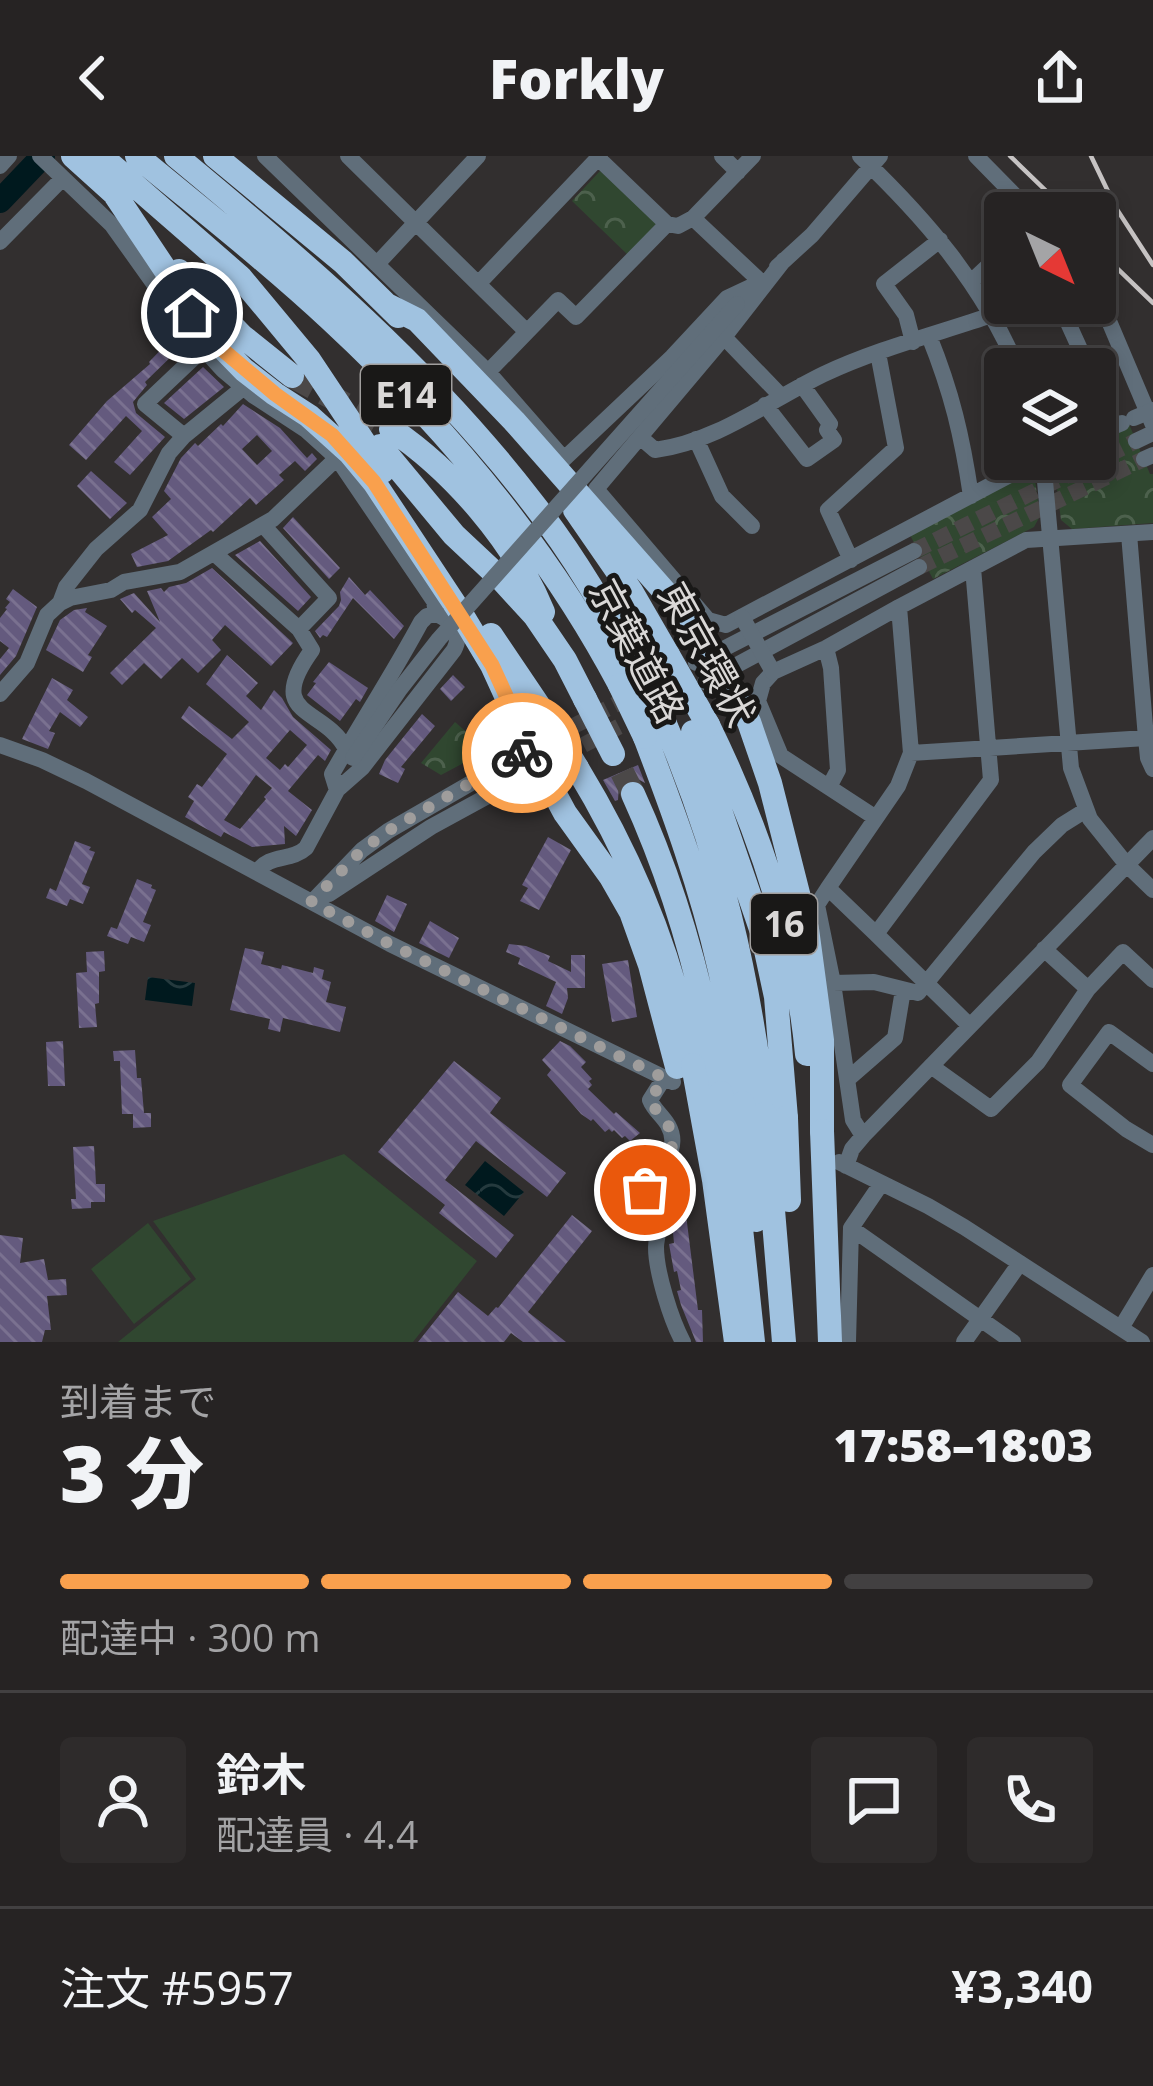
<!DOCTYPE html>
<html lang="ja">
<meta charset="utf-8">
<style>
:root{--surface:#262323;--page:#2e2b2b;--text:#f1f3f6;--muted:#a4a4a6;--line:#424041;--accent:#f9a04d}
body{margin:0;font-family:"Open Sans","Noto Sans JP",sans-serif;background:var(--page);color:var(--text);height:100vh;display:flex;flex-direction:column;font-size:45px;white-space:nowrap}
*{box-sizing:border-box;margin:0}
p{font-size:39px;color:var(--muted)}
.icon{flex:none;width:66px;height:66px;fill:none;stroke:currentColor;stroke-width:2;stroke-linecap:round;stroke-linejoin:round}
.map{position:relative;height:1186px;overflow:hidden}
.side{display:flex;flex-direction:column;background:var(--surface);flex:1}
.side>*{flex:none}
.needle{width:78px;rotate:137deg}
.fabs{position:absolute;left:984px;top:36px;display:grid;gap:24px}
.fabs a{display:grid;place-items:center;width:132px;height:132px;border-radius:12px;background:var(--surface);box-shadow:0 6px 18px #0003,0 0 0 3px var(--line);font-size:60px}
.pin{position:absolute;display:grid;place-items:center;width:102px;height:102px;color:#fff;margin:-51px;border:6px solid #fff;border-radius:50%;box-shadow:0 3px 12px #0007}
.courier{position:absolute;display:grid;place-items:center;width:120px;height:120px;margin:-60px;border:9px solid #f9a04d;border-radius:50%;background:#fff;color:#222;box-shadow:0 3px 15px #0007}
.headline em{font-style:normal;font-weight:800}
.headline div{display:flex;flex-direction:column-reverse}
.headline{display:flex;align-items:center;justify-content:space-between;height:204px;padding:0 60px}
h1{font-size:78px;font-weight:800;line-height:90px}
.bar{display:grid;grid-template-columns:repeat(4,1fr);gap:18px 12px;align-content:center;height:144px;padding:0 60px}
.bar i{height:15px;border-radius:9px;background:var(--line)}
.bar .selected{background:var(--accent)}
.bar p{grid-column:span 4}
.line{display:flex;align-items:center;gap:30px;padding:0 60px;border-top:3px solid var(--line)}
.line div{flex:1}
.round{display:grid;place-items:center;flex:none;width:126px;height:126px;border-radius:12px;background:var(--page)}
header{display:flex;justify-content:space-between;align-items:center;height:156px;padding:0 60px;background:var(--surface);font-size:54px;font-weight:800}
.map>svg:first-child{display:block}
.forest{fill:url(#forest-crowns)}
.garden{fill:#304730}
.water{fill:url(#water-waves)}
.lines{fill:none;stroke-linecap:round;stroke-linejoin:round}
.river{stroke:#00191e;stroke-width:24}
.building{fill:url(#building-back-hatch);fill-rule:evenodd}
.minor-tunnel{stroke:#4b4848;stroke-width:16;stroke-dasharray:16 8;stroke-linecap:butt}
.highway-tunnel{stroke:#4b4848;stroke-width:24;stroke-dasharray:24 12;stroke-linecap:butt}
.minor{stroke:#606e7a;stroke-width:16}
.highway{stroke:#a0c2e0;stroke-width:24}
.rail{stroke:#c6c3c3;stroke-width:4.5}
.minor-bridge{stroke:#606e7a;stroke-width:16}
.highway-bridge{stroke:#a0c2e0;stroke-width:24}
.done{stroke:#9f9d9c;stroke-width:12;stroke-dasharray:0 21.6}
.route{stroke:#f9a04d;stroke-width:15}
.labels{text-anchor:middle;stroke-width:10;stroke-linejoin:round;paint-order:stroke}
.shield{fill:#191817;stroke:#a09e9d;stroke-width:3}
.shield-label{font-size:36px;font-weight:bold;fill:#dad8d7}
.street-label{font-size:39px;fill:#dad8d7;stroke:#191817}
</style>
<header><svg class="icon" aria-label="back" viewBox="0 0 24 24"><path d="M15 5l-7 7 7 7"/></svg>Forkly<svg class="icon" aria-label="share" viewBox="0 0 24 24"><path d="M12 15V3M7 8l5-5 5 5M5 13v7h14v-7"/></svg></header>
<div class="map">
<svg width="1153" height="1186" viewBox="0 0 1153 1186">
<defs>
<pattern id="forest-crowns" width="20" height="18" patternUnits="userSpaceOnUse" patternTransform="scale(3)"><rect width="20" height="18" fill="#304730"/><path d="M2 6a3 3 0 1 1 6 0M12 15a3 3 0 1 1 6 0" fill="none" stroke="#4d614d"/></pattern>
<pattern id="water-waves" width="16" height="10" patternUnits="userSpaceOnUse" patternTransform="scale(3)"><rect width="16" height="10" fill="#00191e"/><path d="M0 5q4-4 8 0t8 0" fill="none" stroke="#253a3e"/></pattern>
<pattern id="building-back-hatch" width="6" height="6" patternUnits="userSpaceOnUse" patternTransform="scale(3)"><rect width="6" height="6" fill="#645a7e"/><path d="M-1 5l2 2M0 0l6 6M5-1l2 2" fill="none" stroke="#7a7190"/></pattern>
</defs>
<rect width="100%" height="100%" fill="#322f2f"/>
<path class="forest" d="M600 15 658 66 628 99 572 45Z
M1129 268 1150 318H1153V367L1072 373 1061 364 1054 308 1056 303H1095V282Z
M1022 317 1035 324 1040 360 1034 371 933 423 909 377Z
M455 566 479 587 495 580 490 593 441 619 421 607Z"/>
<path class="garden" d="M344 998 477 1105 413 1186H118L196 1123 153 1065Z
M148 1067 191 1123 134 1168 91 1113Z"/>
<path class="water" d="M148 821 195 827 192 850 145 844Z
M485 1005 524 1036 504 1060 465 1029Z"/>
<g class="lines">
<path class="river" d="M0 45 43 0"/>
</g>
<path class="building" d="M175 179 183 189 145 226 147 229 133 246 136 257 165 281 130 319 114 306 142 275 126 260 86 304 69 289 107 245 150 208 149 206Z
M203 211 224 231 184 263 164 247Z
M243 248 280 272 307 302 312 297 317 303 305 315 295 305 279 319 284 324 256 349 250 342 213 376 211 374 168 405 137 411 131 398 168 379 152 361 171 343 164 335 181 302 195 287 198 290 221 268 223 270ZM257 279 272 295 257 309 242 293Z
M91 315 127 347 110 363 77 330Z
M293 361 340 412 329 423 283 372Z
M260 385 311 441 298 455 235 399Z
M212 412 293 487 271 510 225 469 212 484 221 494 198 517 182 502 161 523 144 507 122 529 110 517 156 472 135 454 132 457 120 443 134 437 160 466 147 435 161 432 164 436 169 431 186 427Z
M349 421 365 439 370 434 404 470 394 483 353 442 327 481 323 479 320 482 315 475 339 450 341 444 340 436Z
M13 433 37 451 16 500 0 519V503L9 492 0 485V462L7 453 5 452 10 446 6 443Z
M87 452 85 456 107 470 88 499 92 501 83 516 46 494 60 464 74 454Z
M227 499 258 527 246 540 261 554 274 534 282 542 293 561 331 594 325 605 318 599 288 635 312 654 296 680 284 670 285 688 252 691 224 676 221 681 185 661 194 645 188 641 197 628 202 631 227 598 181 562 189 550 232 583 249 566 206 528ZM290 574 307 589 288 611 285 608 280 614 266 602ZM256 619 272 632 264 641 266 643 240 673 224 664Z
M329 506 368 532 360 546 356 543 340 565 307 539 316 527 313 526Z
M453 519 465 531 451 545 440 533Z
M52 522 73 534 67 544 88 561 80 571 60 556 49 575 55 577 48 593 22 583Z
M422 558 435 570 401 611 405 613 398 627 379 618 385 604Z
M638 609 645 627 636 622 625 623 619 629 618 644 615 645 603 624Z
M548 681 571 694 539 754 520 745 528 732 522 729Z
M75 685 91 691 89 694 95 696 82 728 90 731 83 748 70 743 67 750 46 742 50 732 56 735Z
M137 723 152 729 151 732 156 734 143 766 151 769 144 786 131 781 128 788 107 780 111 771 117 773Z
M387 739 407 748 394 776 375 765Z
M430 765 459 782 449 802 419 787Z
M509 788 526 790 550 800 548 805 571 816V799H585V832H567L568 842 562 858 546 850 556 826 518 808 520 802 506 796Z
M245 792 264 796 261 808 281 813 282 809 313 817 314 811 324 814 322 823 331 826 326 846 346 851 340 876 283 862 280 876 268 873 270 863 230 854Z
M104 795 105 815 99 816V847L95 848 97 871 79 872 76 817 87 816 86 796Z
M628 804 637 861 612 866 602 808Z
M63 885 65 930H48L46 886Z
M560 885 570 890 586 906 581 911 592 923 589 925 592 929 588 933 614 958 616 956 640 977 630 985 625 980 622 982 614 974 612 976 609 973 605 976 593 963 591 965 581 958 547 919 551 914 542 904Z
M135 894 137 922H141L144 957H151V971L133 972V958H122L120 905H114L113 895Z
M454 905 501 942 490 957 566 1017 547 1041 476 985 445 1024 514 1079 496 1102 439 1057 445 1049 378 996Z
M94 990 96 1028H105V1046H91V1052L72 1053 71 1043H76L73 991Z
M681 1019 698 1154H702L703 1186H696L681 1149 677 1135 681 1134 677 1115 674 1116 669 1088 674 1087 669 1035 664 1029 670 1021Z
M572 1059 592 1075 528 1156 566 1186H523L511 1177 504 1186H418L458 1136 488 1160 496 1151 498 1152Z
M0 1079 23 1082 20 1107 44 1103 48 1124 66 1123 67 1139 47 1140 51 1174H45L42 1186H0Z"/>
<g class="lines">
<path class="minor-tunnel" d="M914 395 1136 285
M919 411 1144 303
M550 582 687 512
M562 600 694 532"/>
<path class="highway-tunnel" d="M292 220 391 273
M622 616 633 638"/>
<path class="minor" d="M40 0 112 69 189 177 223 214 254 240 306 274 337 302 434 445 436 458
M265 0 488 216 558 144 576 161 667 68 678 70 693 62 753 0
M348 0 527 176
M722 0 738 16
M860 0C925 62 983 129 1018 213
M976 0 1032 57
M598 2 667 68
M0 10 9 0
M0 86 62 23
M784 104 724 181 596 333 708 464 726 469 1040 303
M377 108 478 0
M777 111 812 79 880 0
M972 125 1005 94
M479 127 600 0
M1095 132 1153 269
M1059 147 1089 213
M929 180C952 237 962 280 971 340
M724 181 781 240
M913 186 906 159 884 128 940 84
M488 216 564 303 672 201 727 142 761 126 693 62
M1095 228 1113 271
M765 249 807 303 834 284 827 274 830 268 802 229
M1095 278 1122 267
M184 280 145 248 203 193
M640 281 655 294C717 286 770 244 824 218 877 193 936 178 992 159
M696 283 722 340 752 370
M1136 285 1153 277
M1043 303 1071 612 1090 663 1127 709 1153 734
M1144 303 1153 299
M263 369 329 442 299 473
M1129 378 1146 582 1148 602 1153 613
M214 397 299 473 312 494C263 562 324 550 346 593
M851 404 828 354 896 292 878 197
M60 447 66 431 96 393 140 354 169 297 184 280 244 231
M436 458C452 465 463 477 454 494L362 612 337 634 332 618C361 567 393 518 421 466L427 460Z
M826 492 831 512 838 614 829 631
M696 507 914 395
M705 526 919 411
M0 538 27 507 47 459 60 447 70 442 111 434 124 426 180 416 273 363 337 302
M1146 582 911 597 899 451 1026 384 1153 376
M0 589 42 604 86 625 390 788 673 926
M876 662 781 600 758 545 763 527 773 516 826 492 899 451
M257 716C270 697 291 706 306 692L341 627
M828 732 817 749 833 827 853 964 863 980
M329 738 431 671 559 601
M312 746 362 694 388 675 549 582
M876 778 828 732 898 630 911 597
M833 827 874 826 918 837 1034 696 1062 669 1086 654
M1088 833 1123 796 1153 824
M970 870 876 778 991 624 973 412
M1153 908 1109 876 1070 929 1126 973 1153 989
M931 910 991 953 1038 906 1088 833 1044 793
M664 922 650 944C654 954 662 959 668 969 683 996 656 1013 645 1034 648 1047 656 1059 658 1072 659 1078 656 1084 656 1091 656 1116 671 1164 683 1186
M848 923 895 882 903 834
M839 1006 928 1050 964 1071 1142 1186
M846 1010 852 993 863 980 1153 682
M851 1072 1013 1186
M1121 1172 1153 1119
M848 1186 851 1072 881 1028
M964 1186 1020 1107"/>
<path class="highway" d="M73 0 114 37 207 176 244 214 275 238 309 260 350 297 374 326 462 459 492 509 530 592 565 657 611 721 631 756 650 809 677 911
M101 0 240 121 309 204 383 315
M137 0C202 54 270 107 332 165 446 271 547 391 620 529
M176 0C304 106 430 213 532 346 574 399 608 458 640 518
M215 0 343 106 398 160
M179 115 242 180 292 220
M389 150 417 164 514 265 672 444 712 499 749 566 770 627 807 773 822 884V975
M391 273C453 315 515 386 543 456
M380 290 454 379 502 424 535 460 565 504 585 543
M575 354 631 435 668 499
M491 479 547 562
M665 568C721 699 748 817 765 958
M708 569C759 673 796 782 807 898
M693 576 761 773
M645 581C674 657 701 731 719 810 730 855 736 902 743 947
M577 612C633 704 674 803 693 909
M633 638C676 732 704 835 721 937
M765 790 776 841 786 962"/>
<path class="rail" d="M1010 0 1069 57
M1091 0 1116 52 1153 109
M1095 91 1153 147"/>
<path class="minor-bridge" d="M1134 262 1153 254
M742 461 773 516
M353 602 400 533 439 483 737 148"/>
<path class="highway-bridge" d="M668 499 708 569
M640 518 665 568
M620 529 645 581
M585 543 613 598
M547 562 577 612
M693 909 714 1024 736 1186
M721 937 738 1044 753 1186
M743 947 756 1064
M765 958 784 1186
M786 962 789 1044
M822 975 830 1186"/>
</g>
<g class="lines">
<path class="done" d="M522 597 388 675 362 694 311 746 390 788 664 922 650 944C654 954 662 959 668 969 683 996 656 1013 645 1034"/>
<path class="route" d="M192 157 224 195 275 238 332 279 374 326 492 509 530 592 522 597"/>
</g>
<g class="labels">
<g class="shield">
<rect x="361" y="209" width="90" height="60" rx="9"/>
<rect x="751" y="738" width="66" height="60" rx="9"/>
</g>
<g class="shield-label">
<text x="406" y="252">E14</text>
<text x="784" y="781">16</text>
</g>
<g class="street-label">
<text transform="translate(637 495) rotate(62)" y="14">京葉道路</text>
<text transform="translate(707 498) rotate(61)" y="14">東京環状</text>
</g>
</g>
</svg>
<div class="fabs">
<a><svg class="needle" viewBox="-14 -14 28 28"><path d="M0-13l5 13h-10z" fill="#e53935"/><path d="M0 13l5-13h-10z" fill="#a4a4a6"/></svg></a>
<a><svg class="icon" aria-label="layers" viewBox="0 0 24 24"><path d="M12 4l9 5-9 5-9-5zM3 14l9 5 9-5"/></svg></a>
</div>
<div class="pin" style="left:645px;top:1034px;background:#ea580c"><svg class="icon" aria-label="bag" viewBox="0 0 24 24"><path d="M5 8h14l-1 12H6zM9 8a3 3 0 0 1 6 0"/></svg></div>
<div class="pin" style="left:192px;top:157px;background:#1f2937"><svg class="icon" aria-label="home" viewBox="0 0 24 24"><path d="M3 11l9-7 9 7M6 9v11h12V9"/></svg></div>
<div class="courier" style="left:522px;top:597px"><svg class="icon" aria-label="bike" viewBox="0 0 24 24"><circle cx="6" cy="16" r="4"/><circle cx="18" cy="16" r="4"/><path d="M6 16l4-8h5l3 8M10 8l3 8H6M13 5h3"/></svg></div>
</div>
<section class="side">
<div class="headline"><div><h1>3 分</h1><p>到着まで</p></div><em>17:58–18:03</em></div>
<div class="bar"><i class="selected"></i><i class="selected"></i><i class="selected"></i><i></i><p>配達中 · 300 m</p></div>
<div class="line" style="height:216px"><a class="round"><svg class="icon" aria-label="person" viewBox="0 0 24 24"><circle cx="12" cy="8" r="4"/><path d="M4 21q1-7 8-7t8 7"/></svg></a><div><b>鈴木</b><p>配達員 · 4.4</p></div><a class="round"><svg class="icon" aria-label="chat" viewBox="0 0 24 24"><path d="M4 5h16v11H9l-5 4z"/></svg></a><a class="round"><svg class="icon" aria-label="phone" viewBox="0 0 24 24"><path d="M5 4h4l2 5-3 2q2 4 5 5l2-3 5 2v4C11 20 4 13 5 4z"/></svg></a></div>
<div class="line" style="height:156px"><div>注文 #5957</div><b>¥3,340</b></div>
</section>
